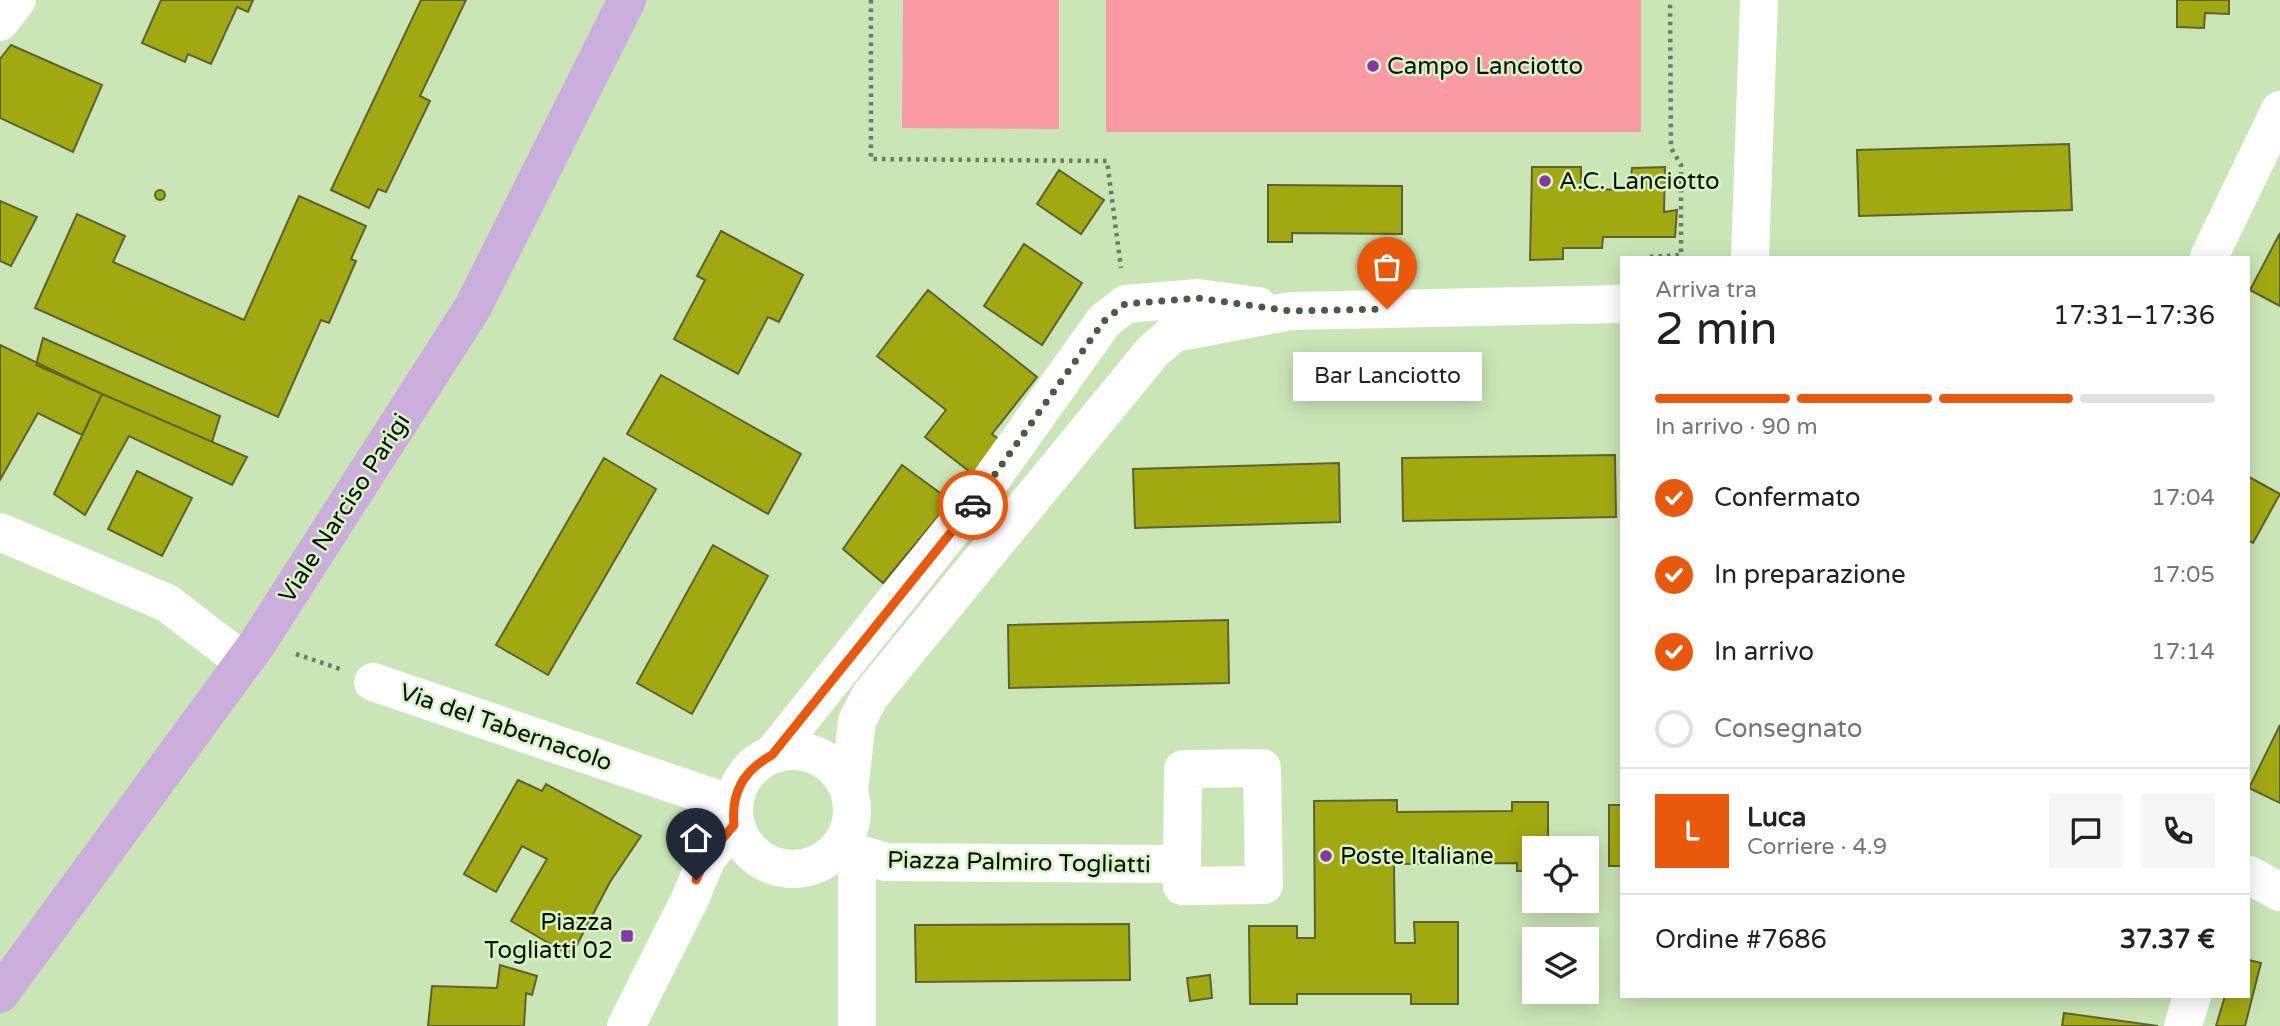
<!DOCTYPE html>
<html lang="it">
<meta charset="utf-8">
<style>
:root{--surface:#fff;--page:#f6f6f6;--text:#222;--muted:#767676;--line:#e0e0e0;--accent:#ea580c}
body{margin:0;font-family:"Varela Round",sans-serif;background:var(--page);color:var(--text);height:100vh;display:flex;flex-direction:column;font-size:26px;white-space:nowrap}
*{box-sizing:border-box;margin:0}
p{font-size:23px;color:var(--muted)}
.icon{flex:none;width:38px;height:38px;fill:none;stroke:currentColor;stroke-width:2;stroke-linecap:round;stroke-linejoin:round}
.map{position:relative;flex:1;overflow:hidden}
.panel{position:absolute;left:1620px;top:256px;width:630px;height:742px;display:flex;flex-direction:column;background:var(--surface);border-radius:0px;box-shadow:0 4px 18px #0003}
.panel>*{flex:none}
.tools{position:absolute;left:1522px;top:836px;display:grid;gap:14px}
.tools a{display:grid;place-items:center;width:77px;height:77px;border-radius:0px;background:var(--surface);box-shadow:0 4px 18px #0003;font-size:35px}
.pin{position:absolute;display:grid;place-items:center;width:60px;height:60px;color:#fff;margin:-72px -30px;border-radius:50% 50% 50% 0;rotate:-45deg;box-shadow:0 0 7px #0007}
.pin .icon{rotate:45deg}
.courier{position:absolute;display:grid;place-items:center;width:70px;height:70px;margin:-35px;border:5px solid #ea580c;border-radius:50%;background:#fff;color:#222;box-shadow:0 2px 9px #0007}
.bubble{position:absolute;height:49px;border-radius:0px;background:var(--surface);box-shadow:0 4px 18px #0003;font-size:23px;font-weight:600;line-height:49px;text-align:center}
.headline em{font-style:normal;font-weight:600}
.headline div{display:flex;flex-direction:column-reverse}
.headline{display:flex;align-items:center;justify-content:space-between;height:119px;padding:0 35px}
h1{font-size:46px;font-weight:600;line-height:52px}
.bar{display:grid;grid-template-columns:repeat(4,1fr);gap:10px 7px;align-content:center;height:84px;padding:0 35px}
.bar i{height:9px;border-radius:5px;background:var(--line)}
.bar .on{background:var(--accent)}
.bar p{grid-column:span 4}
.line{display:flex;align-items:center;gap:18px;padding:0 35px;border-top:2px solid var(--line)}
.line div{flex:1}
.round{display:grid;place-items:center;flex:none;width:74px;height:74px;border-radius:0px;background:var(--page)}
ol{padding:0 35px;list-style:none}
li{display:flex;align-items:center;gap:21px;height:77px}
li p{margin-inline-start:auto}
li .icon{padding:7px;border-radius:50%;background:var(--accent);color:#fff;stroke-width:4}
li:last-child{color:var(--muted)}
li i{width:38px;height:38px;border:4px solid var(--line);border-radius:50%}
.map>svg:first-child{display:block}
.green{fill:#fa9aa5}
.building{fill:#a1a911;stroke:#5e6231;stroke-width:2}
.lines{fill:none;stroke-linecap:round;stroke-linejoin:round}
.path{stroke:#6b7d5f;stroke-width:4.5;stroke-dasharray:3.5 5;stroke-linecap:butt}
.minor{stroke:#fff;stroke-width:38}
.major{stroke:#ccaedc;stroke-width:38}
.done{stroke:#4b5b41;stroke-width:7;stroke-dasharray:0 12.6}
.route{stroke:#ea580c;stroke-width:9}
.poi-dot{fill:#8437a8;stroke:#d7f4c4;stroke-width:2.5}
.labels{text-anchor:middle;stroke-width:5;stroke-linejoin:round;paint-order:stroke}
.poi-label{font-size:24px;fill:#071002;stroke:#d7f4c4;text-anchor:start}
.street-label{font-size:24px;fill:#071002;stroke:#d7f4c4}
</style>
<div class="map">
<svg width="2280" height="1026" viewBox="0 0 2280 1026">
<rect width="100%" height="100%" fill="#cae6b7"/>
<path class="green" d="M903 0H1059V129L902 128Z
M1106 0H1641V132H1106Z"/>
<path class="building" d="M161 0H253L248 12 237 7 211 64 188 54 185 62 142 43Z
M421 0H466L420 96 430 101 386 192 378 189 369 208 331 190Z
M2177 0H2229V14L2205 13 2204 28 2177 27Z
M11 45 102 85 73 152 0 118V59Z
M2069 144 2072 210 1859 216 1857 150Z
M1532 167H1581V189L1630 190 1632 168 1665 167 1664 212 1677 210 1675 237H1603L1602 248H1563V259L1530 260Z
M1059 170 1104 200 1081 234 1037 204Z
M1268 185 1402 186V234L1292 233V242H1268Z
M155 195a5 5 0 1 1 10 0a5 5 0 1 1-10 0Z
M299 196 366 226 351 259 356 261 329 323 321 320 278 417 35 308 77 214 125 236 113 262 244 320Z
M0 201 37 217 11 266 0 261Z
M721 231 803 275 779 322 768 317 738 374 674 339 705 280 697 276Z
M2280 233V306L2250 290Z
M1024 244 1082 283 1042 345 984 306Z
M928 290 1037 377 992 434 1001 441 974 475 925 437 946 410 877 356Z
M43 338 220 416 212 442 36 365Z
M0 345 102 394 82 435 38 413 0 480Z
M661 375 801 454 768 514 627 434Z
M102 394 247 457 232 485 129 436 85 515 54 494Z
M1615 455 1616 517 1403 521 1402 458Z
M604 458 656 489 548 675 496 645Z
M1339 463 1340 522 1135 528 1133 469Z
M902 465 951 501 883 583 843 549Z
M137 471 192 498 162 556 108 529Z
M2249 477 2280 494 2253 543 2249 541Z
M713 545 768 576 692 714 637 683Z
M1228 620 1229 683 1009 688 1008 625Z
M2280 725V803L2249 788Z
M518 780 542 791 546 784 641 836 610 882 571 956 511 921 547 859 522 846 496 892 464 874Z
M1397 800V812L1512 811V802H1548V849H1535V871H1517V863L1394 864 1395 943H1415L1414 922H1458V1004H1411V994H1297V1004H1250L1249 926H1297V938H1315L1314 801Z
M1609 805H1622V866H1609Z
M1129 924 1130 980 916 982 915 925Z
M2249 960 2261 963 2245 1026H2216L2225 996H2249Z
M500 965 537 976 532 995 526 993 524 1026H428L432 986 497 988Z
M1210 975 1212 998 1190 1001 1187 978Z
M2064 1013 2158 1026H2062Z"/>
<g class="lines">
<path class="path" d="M871 0V159L1107 161 1121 268
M1650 257 1681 255V165L1671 148 1670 0
M296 654 340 669"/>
<path class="minor" d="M0 22 17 0
M1750 257 1759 0
M2209 257 2280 110
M0 532 167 603 244 662
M373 682 732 804
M734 810a59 59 0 1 1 118 0a59 59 0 1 1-118 0Z
M772 755 983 491 1104 321 1126 304 1198 298 1258 306
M849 790 857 721 870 696 1153 351 1174 333 1291 311 1622 304
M839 848 886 862 1182 864V886L1264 885 1262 768 1183 769 1182 864
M857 855V1026
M2249 875 2280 892
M626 1026 690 899 707 858 734 826
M2183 1026 2192 996"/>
<path class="major" d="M0 994 257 644 473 307 627 0"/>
</g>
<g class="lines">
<path class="done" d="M973 505 1104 321 1125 304 1198 298 1291 311 1387 309"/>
<path class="route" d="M696 880 706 858 734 825C731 793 743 771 772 755L973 505"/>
</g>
<g class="poi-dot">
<circle cx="1373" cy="66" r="7"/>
<circle cx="1545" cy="181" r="7"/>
<circle cx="1326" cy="856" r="7"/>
<rect x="620" y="929" width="14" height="14" rx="3.5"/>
</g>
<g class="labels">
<g class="poi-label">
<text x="1387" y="74">Campo Lanciotto</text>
<text x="1559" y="189">A.C. Lanciotto</text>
<text x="1340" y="864">Poste Italiane</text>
<text x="613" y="930" text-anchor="end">Piazza<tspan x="613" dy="28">Togliatti 02</tspan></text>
</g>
<g class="street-label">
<text transform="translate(344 508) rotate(-57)" y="8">Viale Narciso Parigi</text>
<text transform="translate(506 727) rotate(19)" y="8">Via del Tabernacolo</text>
<text transform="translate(1019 862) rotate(1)" y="8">Piazza Palmiro Togliatti</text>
</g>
</g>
</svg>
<div class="tools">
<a><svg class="icon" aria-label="locate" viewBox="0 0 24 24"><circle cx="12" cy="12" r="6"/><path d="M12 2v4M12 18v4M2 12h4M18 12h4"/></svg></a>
<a><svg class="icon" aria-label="layers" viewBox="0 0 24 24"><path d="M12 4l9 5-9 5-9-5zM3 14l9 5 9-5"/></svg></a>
</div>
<div class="pin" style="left:1387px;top:309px;background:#ea580c"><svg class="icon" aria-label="bag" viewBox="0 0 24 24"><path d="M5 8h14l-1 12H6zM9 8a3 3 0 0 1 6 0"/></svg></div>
<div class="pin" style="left:696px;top:880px;background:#1f2937"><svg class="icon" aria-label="home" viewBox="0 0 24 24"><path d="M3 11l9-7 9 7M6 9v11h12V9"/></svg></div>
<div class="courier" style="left:973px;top:505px"><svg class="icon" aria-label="car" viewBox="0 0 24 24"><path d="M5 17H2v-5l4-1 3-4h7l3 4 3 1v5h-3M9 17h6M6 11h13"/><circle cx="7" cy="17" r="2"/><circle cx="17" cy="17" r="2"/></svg></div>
<div class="bubble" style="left:1293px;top:352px;width:189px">Bar Lanciotto</div>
<section class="panel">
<div class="headline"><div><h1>2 min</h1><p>Arriva tra</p></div><em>17:31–17:36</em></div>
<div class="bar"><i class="on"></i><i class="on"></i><i class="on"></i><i></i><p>In arrivo · 90 m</p></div>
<ol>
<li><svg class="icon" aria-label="check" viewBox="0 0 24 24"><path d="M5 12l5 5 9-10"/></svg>Confermato<p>17:04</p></li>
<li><svg class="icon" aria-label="check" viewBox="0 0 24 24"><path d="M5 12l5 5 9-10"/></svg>In preparazione<p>17:05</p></li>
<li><svg class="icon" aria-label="check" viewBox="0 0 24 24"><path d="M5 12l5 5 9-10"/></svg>In arrivo<p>17:14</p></li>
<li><i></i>Consegnato</li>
</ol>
<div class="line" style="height:126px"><b class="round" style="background:var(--accent);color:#fff">L</b><div><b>Luca</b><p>Corriere · 4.9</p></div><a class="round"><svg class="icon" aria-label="chat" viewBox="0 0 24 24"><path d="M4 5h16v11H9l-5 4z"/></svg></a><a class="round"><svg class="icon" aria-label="phone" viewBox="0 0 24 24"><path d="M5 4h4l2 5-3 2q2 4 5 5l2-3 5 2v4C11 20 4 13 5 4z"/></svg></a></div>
<div class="line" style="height:91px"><div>Ordine #7686</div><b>37.37 €</b></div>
</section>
</div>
